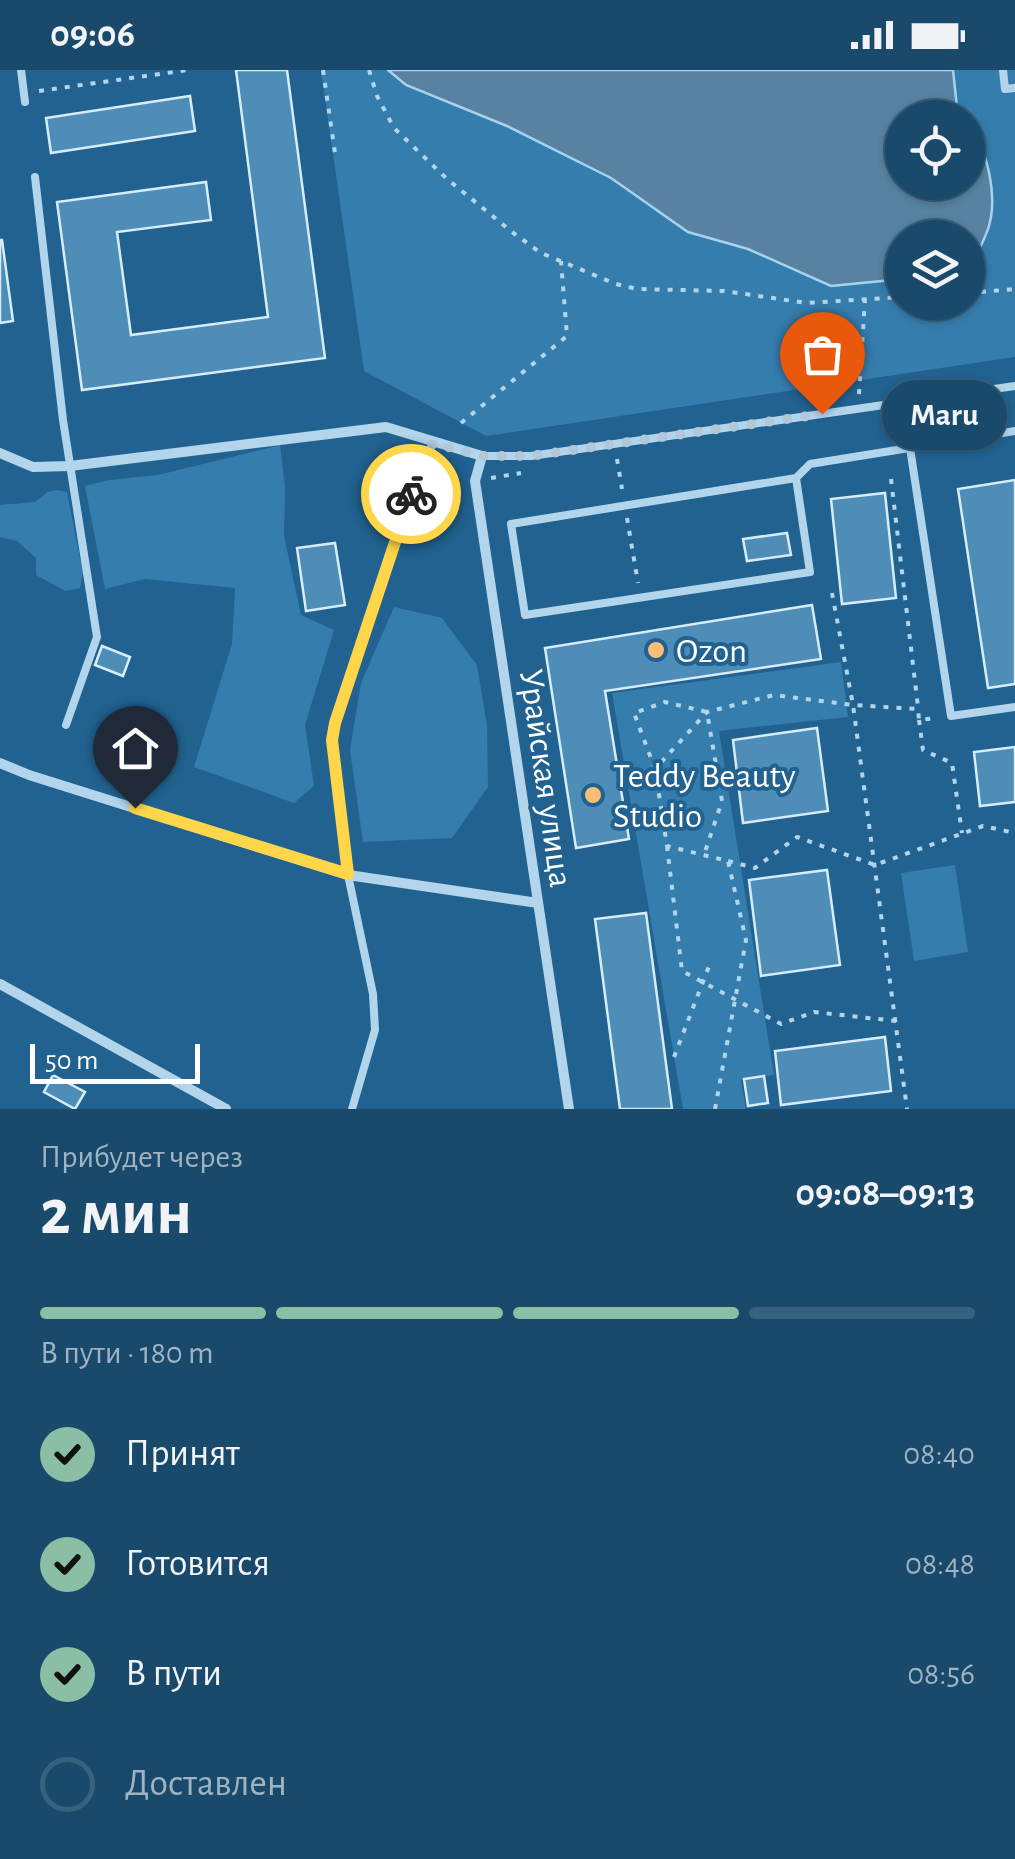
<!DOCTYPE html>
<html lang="ru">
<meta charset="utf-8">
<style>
:root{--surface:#194a6c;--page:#265474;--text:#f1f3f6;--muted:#9fb3c2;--line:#37627f;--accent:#8abfa5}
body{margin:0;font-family:"Alegreya Sans",sans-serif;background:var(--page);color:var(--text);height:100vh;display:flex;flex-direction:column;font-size:38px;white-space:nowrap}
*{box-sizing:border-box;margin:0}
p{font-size:32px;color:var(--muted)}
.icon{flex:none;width:55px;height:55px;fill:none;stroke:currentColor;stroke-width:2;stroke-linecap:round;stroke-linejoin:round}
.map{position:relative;height:1039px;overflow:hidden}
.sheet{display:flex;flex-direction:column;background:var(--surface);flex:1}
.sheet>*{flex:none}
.controls{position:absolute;left:885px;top:30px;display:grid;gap:20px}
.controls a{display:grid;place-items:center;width:100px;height:100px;border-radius:50%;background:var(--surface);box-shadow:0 2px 8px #0004,0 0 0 2px var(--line);font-size:50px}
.scale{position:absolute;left:30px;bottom:25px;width:170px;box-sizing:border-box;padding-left:10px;border:5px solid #fff;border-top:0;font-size:28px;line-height:35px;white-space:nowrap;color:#fff;-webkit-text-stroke:8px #216290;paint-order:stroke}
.pin{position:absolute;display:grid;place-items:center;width:85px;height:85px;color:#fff;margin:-102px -42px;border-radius:50% 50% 50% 0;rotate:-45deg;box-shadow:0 0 10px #0007}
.pin .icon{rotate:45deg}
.courier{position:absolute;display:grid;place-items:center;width:100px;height:100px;margin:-50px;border:8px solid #ffd54a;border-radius:50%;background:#fff;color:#222;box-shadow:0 2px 12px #0007}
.bubble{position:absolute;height:70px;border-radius:35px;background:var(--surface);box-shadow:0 2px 8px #0004,0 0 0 2px var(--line);font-size:32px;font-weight:600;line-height:70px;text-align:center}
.summary em{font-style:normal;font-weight:600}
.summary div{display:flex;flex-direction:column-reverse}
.summary{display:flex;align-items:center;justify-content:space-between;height:170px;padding:0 40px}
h1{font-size:65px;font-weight:600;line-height:75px}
.bar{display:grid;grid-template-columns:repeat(4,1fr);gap:15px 10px;align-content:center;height:120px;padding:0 40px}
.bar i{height:12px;border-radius:8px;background:var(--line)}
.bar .on{background:var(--accent)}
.bar p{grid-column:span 4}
ol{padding:0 40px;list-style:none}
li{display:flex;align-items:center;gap:30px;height:110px}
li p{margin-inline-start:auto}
li .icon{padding:10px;border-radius:50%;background:var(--accent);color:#111;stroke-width:4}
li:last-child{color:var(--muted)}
li i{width:55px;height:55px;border:5px solid var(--line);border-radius:50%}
.status{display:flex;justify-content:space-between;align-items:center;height:70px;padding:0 50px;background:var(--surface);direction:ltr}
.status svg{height:28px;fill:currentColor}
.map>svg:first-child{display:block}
.green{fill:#357dad;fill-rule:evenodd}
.water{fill:#5782a1;stroke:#a6d2ee;stroke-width:2.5}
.building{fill:#4e8db8;stroke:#d7ecf9;stroke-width:2.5}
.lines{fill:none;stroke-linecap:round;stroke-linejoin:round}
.path{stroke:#b2d5ec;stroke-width:4;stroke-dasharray:5 8;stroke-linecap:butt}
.lane{stroke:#b2d5ec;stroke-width:8}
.street{stroke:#b2d5ec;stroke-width:10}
.done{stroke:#b1c8d8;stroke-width:10;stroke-dasharray:0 18}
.route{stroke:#ffd54a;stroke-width:12}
.poi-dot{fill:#f9be74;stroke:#216290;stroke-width:4}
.labels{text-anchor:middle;stroke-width:8;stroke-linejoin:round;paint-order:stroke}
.poi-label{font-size:35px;fill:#fff;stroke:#216290;text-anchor:start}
.street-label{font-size:35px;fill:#fff;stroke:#216290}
</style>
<div class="status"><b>09:06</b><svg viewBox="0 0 49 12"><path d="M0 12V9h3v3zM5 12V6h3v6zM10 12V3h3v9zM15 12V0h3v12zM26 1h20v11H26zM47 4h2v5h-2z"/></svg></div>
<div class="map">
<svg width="1015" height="1039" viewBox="0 0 1015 1039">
<rect width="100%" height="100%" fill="#216290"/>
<path class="green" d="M321 0H1015V287L486 366 364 301ZM902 48H968V112H902ZM902 168H968V232H902Z
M280 375 285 418 284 466 301 545 334 560 305 655 314 716 294 733 194 697 232 574 235 518 145 509 105 519 85 416 109 410 158 405Z
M56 420 67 422 83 503 80 518 65 521 36 505V488L17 471 0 467V435L35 432 48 422Z
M394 537 442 548 477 595 487 655 488 717 452 768 363 772 350 680 361 613Z
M841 592 848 647 719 661 774 1005 741 1010 746 1039H683L612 623Z
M955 795 968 882 914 891 901 803Z"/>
<path class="water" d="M388 0H953L958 47 902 48V112H968V48H972C984 82 999 120 989 156 985 169 978 181 973 193L968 196V168H902V209L831 216 748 179 688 162 611 108 507 56 406 15Z"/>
<path class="building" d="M236 0H287L325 288 82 320 57 132 206 112 211 150 117 162 131 265 268 247Z
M190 26 195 61 51 83 46 48Z
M0 170H2L13 251 0 253Z
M1015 410V614L988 618 958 419Z
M885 423 896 528 842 534 831 429Z
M787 463 791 485 747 491 743 469Z
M335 473 345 535 306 541 297 478Z
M812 535 821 589 605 621 629 769 576 778 545 578Z
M102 576 130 587 123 606 95 595Z
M817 658 828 741 743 753 733 670Z
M1015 677V732L980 736 974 682Z
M827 800 840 895 761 906 749 810Z
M646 843 672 1039H620L595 849Z
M885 967 891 1021 781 1035 775 981Z
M53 1005 85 1022 75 1039 44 1022Z
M764 1006 768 1033 748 1036 744 1009Z"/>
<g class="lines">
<path class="path" d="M323 0 336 90
M369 0 377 26 394 58 446 108 512 162 541 183 616 214 637 219 724 221 807 233 902 227
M39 21 188 0
M968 223 1015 219
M859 324 865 229
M461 353 567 266 561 191
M617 389 622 419
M491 408 521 403
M891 409 918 637
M627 448 638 513
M832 523 853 635 907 1039
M919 650 923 680 952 693 962 763
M655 699 634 643 665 632 707 642 722 731 704 785
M667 776 682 901 781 954 814 942 896 951
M728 791 755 798 797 767 875 795 983 756 1015 763
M674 987 711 891
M715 1039 746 870 728 791 667 776 655 699 707 642 774 625 853 635 918 639 919 650 938 648"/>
<path class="lane" d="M21 0 25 32
M1003 0 1005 19 1015 18
M35 107 63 350 97 567 66 655
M910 378 951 646 1015 637
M482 386H531L1015 316
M796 408 810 502 525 545 511 454 796 408 810 394 1015 361
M352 1039 375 960 373 924 348 805 332 671 335 653 413 417 433 373"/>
<path class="street" d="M0 383 33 397 70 396 386 357 482 386 475 411 569 1039
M0 693 29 705 348 805 538 833
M0 914 226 1039"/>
</g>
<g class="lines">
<path class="done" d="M411 424 433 373 482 386H531L822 344"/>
<path class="route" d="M135 738 348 804 332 670 335 653 411 424"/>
</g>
<g class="poi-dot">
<circle cx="656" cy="580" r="10"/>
<circle cx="593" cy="725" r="10"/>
</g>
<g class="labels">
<g class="poi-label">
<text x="676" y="592">Ozon</text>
<text x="613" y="717">Teddy Beauty<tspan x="613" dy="40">Studio</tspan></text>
</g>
<g class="street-label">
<text transform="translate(547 708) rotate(82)" y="12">Урайская улица</text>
</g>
</g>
</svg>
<div class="controls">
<a><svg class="icon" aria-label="locate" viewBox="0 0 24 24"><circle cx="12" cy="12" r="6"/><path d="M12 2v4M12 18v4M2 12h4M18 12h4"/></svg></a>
<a><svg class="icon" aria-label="layers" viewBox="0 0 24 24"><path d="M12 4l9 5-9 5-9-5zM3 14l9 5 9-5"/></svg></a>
</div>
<div class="scale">50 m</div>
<div class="pin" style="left:822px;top:344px;background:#ea580c"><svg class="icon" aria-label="bag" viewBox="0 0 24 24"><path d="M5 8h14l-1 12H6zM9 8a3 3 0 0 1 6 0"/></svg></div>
<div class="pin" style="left:135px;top:738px;background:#1f2937"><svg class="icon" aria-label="home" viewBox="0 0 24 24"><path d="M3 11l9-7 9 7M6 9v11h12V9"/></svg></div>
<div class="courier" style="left:411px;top:424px"><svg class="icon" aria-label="bike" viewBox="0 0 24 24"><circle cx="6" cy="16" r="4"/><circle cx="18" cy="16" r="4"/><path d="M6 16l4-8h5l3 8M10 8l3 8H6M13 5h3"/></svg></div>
<div class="bubble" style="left:882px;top:310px;width:125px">Maru</div>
</div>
<section class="sheet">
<div class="summary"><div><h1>2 мин</h1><p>Прибудет через</p></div><em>09:08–09:13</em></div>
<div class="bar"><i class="on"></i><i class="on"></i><i class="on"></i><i></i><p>В пути · 180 m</p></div>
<ol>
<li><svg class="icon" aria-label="check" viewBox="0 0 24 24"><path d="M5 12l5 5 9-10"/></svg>Принят<p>08:40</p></li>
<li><svg class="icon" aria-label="check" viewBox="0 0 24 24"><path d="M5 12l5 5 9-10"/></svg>Готовится<p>08:48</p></li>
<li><svg class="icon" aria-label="check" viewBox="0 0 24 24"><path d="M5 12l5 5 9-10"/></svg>В пути<p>08:56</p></li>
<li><i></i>Доставлен</li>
</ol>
</section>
